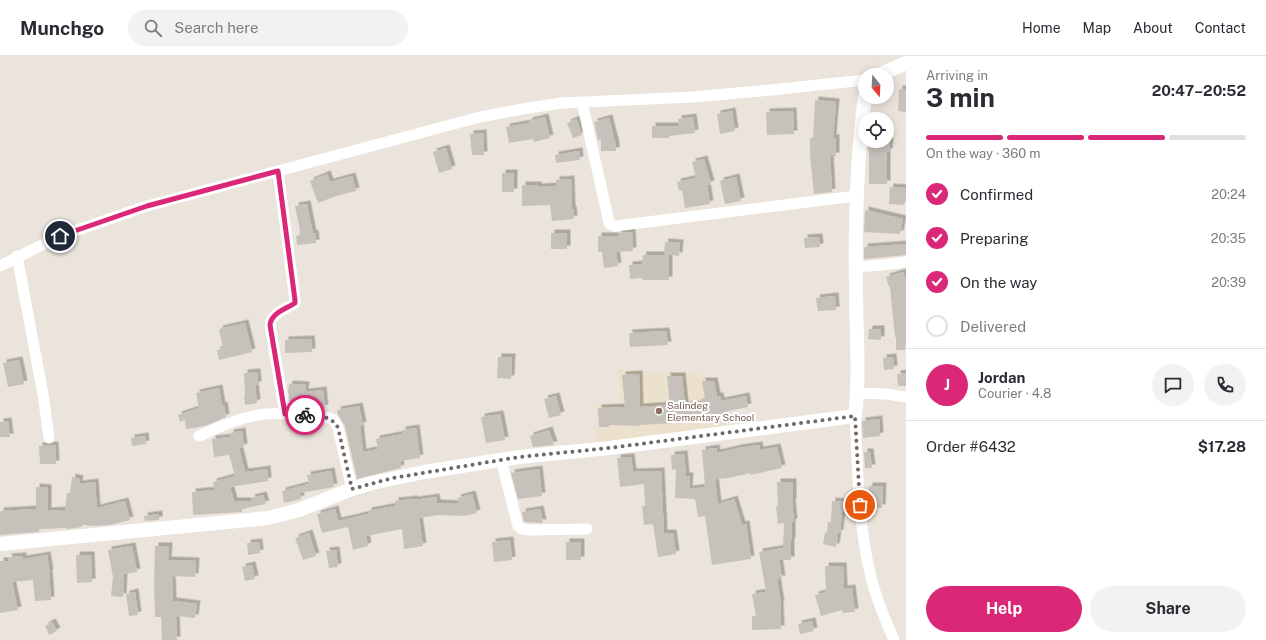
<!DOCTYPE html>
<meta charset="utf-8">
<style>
:root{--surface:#fff;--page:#f2f2f3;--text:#2b2b33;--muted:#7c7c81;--line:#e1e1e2;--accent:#db2777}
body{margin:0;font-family:"Public Sans",sans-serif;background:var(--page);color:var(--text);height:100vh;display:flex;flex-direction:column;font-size:15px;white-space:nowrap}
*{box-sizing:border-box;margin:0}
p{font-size:13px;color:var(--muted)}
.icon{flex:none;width:22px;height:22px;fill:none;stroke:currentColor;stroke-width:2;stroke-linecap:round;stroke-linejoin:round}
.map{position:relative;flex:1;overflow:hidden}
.details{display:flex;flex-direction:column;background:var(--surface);width:360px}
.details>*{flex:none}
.needle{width:26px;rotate:162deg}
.controls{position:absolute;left:858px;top:12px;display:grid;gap:8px}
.controls a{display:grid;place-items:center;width:36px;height:36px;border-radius:50%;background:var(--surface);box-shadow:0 2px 10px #0003;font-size:20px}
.pin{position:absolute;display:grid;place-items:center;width:34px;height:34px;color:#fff;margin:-17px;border:2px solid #fff;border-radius:50%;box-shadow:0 1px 4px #0007}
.courier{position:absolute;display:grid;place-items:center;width:40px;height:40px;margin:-20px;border:3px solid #db2777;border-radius:50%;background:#fff;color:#222;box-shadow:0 1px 5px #0007}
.summary em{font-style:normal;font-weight:700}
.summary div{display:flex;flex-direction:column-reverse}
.summary{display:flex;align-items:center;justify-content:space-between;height:68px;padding:0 20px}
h1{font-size:26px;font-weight:700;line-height:30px}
.bar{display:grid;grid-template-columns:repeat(4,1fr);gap:6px 4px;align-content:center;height:48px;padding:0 20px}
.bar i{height:5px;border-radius:3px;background:var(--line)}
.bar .on{background:var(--accent)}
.bar p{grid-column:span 4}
.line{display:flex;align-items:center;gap:10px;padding:0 20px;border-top:1px solid var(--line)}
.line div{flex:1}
.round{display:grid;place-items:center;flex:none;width:42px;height:42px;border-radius:21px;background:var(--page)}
ol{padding:0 20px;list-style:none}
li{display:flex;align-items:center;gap:12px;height:44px}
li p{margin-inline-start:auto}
li .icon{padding:4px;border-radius:50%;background:var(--accent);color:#fff;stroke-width:4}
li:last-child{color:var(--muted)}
li i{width:22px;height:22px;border:2px solid var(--line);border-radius:50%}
.button{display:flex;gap:8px;margin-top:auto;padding:8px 20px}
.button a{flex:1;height:46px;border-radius:24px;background:var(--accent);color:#fff;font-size:16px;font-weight:700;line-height:46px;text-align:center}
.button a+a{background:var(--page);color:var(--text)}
header{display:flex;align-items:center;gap:24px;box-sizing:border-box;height:56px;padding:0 20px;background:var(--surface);border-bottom:1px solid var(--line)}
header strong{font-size:19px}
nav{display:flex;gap:22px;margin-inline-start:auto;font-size:14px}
.search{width:280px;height:36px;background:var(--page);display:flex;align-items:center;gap:10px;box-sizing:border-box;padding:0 14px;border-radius:22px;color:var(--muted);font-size:15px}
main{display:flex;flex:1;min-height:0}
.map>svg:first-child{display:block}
.education{fill:#ebe1cc}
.building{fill:#c6c1bb;filter:url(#shadow)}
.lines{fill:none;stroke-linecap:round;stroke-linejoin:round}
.minor{stroke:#fff;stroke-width:11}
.tertiary{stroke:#fff;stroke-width:14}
.done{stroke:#6d6a68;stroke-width:4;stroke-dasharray:0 7.2}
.route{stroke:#db2777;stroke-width:5}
.education-dot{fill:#8d6e63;stroke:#fff;stroke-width:1.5}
.labels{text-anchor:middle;stroke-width:4;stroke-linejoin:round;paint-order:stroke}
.education-label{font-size:10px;fill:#785e54;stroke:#fff;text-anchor:start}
</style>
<header>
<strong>Munchgo</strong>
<div class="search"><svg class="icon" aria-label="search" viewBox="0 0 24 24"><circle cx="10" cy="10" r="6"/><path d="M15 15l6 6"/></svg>Search here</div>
<nav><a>Home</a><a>Map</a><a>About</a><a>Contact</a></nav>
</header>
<main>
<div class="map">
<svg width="906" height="584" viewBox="0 0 906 584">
<defs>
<filter id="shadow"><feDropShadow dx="3.5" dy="-3.5" stdDeviation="0" flood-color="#0004"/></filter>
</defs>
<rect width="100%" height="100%" fill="#ebe4dc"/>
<path class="education" d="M618 314 697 318 717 326 727 376 596 388V349L621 348Z"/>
<path class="building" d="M899 33H906V56L898 55Z
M815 44 836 46 833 82H836V100H830L832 136 814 138 810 100V82H813Z
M732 55 735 75 720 78 717 58Z
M793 55 794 78 767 79 766 56Z
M545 61 550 82 534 86 533 83 509 87 506 71 529 67V65Z
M693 61 695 77 669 80V82H652V70H679L678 63Z
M609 62 616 90V95H601V83L598 84 594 66Z
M576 63 582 79 573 82 567 67Z
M483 77 484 99H472L470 78Z
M869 85H890L889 96H887V128H869V95H868Z
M446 92 452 113 439 117 433 96Z
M579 95 580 104 556 107 555 99Z
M704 103 711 128 707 129 710 148 685 152 682 134 679 135 677 126 696 122 692 106Z
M502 117H514V136H502Z
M327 118 330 126 352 120 356 135 336 140 318 147 310 125Z
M736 121 741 145 725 148 720 125Z
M571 123 572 153H573L574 163 552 165 550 149 522 150V129H538V131L556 130V124Z
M890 131 906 132V145H905L904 149 889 148Z
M307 148 313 178 315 177 316 187 297 189 296 180 301 179 295 150Z
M865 154 903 163 900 178 864 176Z
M632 176 633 195 616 196 618 210 604 212 602 196H598V180H618V177Z
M551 177H567V193H551Z
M819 181 820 191 805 192 804 182Z
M665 186 680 187 679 200 664 198Z
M906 188V199L864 203V191Z
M643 199H669V224H642V222L630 223 629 209 642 208Z
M903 216 906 225V280L905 294H896V281H895L890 231H889L886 221Z
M835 240 836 254 818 255 816 242Z
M245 267 252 296 219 304 217 294 223 292 219 273Z
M869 273H881V284L868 283Z
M666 275 668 289 630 291 629 277Z
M311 283 312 296 285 297V284Z
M498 301H512L511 323 497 322Z
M893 301 894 313 884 314 883 302Z
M19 304 24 328 8 331 3 307Z
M257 316 258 329H255L257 347 245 349 244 339H245L244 317Z
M906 317V330H898L897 318Z
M639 318 640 351 670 349 667 320H682L685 349 702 348 701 343 705 342 702 325H714L717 340H720L721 345 746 340 748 351 723 356 724 362 699 366V365L691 366 639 369V370L609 369V371H599L598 352 625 351 622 319Z
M289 328 306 329 305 336 323 334 325 352 318 353 309 352 308 347 290 346 288 336Z
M219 332 222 350 224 349 226 361 205 370 186 373 185 364 180 366 178 359 199 352 196 337Z
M556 340 561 359 549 362 544 343Z
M359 350 363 369 360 370 363 396 378 393 376 383 403 378 402 374 416 372 420 402 400 405 401 412 357 423 345 370 338 359 337 354Z
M500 358 505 384 486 387 481 361Z
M879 363 880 380 863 382 862 365Z
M8 365 10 381H0V366Z
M549 374 554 389 533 391 530 380Z
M242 375 244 391 239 392 245 416 267 413 268 425 230 431 234 445H252L251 442 263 439 266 448 242 453V456L193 459 192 436 215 434 213 426 235 420 229 399 214 401 212 383 231 381 230 377Z
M145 380 146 388 132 390 131 382Z
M55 389 56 408H40L39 390Z
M759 389 760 394 777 391 782 412 750 419V417L729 422 715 423 718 448 734 443 742 469 746 468 751 503 712 509 705 460 698 461 695 443 675 442 676 413 672 414 671 399 684 398 686 420H690L689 433 705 431 702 394 716 392 717 397 738 392Z
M864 396H870L872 412H865Z
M631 401 633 416 661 415 664 477H673L676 498 658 501 653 468 644 469 642 450H645L644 428 620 431 617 402Z
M539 413 542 440 518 443 511 417Z
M331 415 334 431 300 437 301 443 284 447 282 435 309 428 307 419Z
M72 421 80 423 79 428 95 426 97 452 125 445 130 464 110 469 96 470 82 469V471L67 473V472L39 473V476L0 479V455L36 453V431L48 432V455L65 454 67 437H70Z
M777 426H793V446H792L794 466H792V485H791V504H779L782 523H777L781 548H780L781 573 752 574V560H756L752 538 766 536 759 496 783 492 784 467 778 468 776 450H778Z
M869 430H883L882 452 868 451Z
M472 438 477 457 465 460 439 459 419 462 423 490 404 493 402 473 366 480 368 490 353 494 348 471 322 477 317 458 335 453 338 465 368 458V455L395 450V445L414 443V444L436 441 437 447 459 448 457 442Z
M832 445 846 446 845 456H842L840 477H838L836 491 823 488 825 476 827 477 828 466H831Z
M540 453 543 467 524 466 522 456Z
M159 458V464L145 465 144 460Z
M309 477 316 500 303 504 295 482Z
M510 484 512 504 494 506 492 486Z
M259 486 260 497 248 499 247 487Z
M566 486H581V504H566Z
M132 490 137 516 124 518 123 541 111 540 113 521 108 494Z
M155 490H169L168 504 196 505 195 521 172 520 173 545 197 548 195 562 176 560 177 584H162L161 561H155L154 527Z
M336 494 338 511 329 512 326 495Z
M47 499 50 517H49L51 544 35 545 33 524 12 526 18 554 0 557V505H9L8 501 23 500V503Z
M76 499H91L92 526 77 527Z
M252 509 255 523 245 525 242 511Z
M825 510H843L844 533 852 532 855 556 843 557 842 554 821 560 815 539 826 536Z
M135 536 138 559 129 560 126 538Z
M812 565 814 575 800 578 798 568Z
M52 566 57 575 49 579 45 570Z"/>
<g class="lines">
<path class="minor" d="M582 46 609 166 610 168 615 170 856 140
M278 115 295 244V247C286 253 271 257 270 269L285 358
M17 200 43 338 49 382
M0 210 60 180 147 150 480 61 528 52 562 47 693 41 771 34 865 24
M856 211 882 209 906 206
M858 337 886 338 906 341
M855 360C858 414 858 469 871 521 876 543 885 563 894 584
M199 380C215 373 231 365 249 361 272 355 306 358 329 362L334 364 338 372 352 433
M501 404 518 470 522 473 530 474 587 473"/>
<path class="tertiary" d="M879 19 906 7
M0 488 268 462 299 454 352 433 372 427 424 416 519 401 609 392 855 360C860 318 856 275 856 232 855 168 856 105 865 41"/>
</g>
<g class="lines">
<path class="done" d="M305 359C317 360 332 359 338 372L352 433 393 422 519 401 609 392 855 360 860 449"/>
<path class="route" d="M60 180 147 150 278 115 295 244V247C286 253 271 257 270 269L285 358 305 359"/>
</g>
<circle class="education-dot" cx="659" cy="355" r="4"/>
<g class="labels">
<g class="education-label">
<text x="667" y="353">Salindeg<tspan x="667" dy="12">Elementary School</tspan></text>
</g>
</g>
</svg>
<div class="controls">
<a><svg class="needle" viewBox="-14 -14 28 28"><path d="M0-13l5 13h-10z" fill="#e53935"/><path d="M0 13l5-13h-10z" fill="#7c7c81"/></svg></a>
<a><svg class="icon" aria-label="locate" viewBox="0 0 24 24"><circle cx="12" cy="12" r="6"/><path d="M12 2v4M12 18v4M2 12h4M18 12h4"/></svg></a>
</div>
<div class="pin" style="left:860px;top:449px;background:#ea580c"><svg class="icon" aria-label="bag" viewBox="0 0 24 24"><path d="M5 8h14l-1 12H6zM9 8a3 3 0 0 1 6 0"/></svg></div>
<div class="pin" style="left:60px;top:180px;background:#1f2937"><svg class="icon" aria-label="home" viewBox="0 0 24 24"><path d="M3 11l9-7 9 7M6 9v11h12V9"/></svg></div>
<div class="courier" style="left:305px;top:359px"><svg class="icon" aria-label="bike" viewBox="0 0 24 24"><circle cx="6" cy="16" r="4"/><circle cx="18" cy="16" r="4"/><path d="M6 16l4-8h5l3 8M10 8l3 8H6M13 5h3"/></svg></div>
</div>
<section class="details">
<div class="summary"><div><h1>3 min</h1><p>Arriving in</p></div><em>20:47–20:52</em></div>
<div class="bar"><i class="on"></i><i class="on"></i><i class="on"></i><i></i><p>On the way · 360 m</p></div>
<ol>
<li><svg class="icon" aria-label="check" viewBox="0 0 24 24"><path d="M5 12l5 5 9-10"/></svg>Confirmed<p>20:24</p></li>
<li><svg class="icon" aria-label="check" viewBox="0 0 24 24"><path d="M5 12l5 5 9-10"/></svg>Preparing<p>20:35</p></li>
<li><svg class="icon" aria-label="check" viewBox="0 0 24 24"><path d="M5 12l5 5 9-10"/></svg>On the way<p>20:39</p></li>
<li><i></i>Delivered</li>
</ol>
<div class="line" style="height:72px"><b class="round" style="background:var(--accent);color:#fff">J</b><div><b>Jordan</b><p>Courier · 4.8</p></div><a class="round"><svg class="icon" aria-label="chat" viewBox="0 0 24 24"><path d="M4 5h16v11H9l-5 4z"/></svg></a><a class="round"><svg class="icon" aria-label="phone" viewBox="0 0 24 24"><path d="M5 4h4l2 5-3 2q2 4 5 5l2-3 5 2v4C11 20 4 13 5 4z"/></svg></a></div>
<div class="line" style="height:52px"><div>Order #6432</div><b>$17.28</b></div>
<div class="button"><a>Help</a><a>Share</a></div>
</section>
</main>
